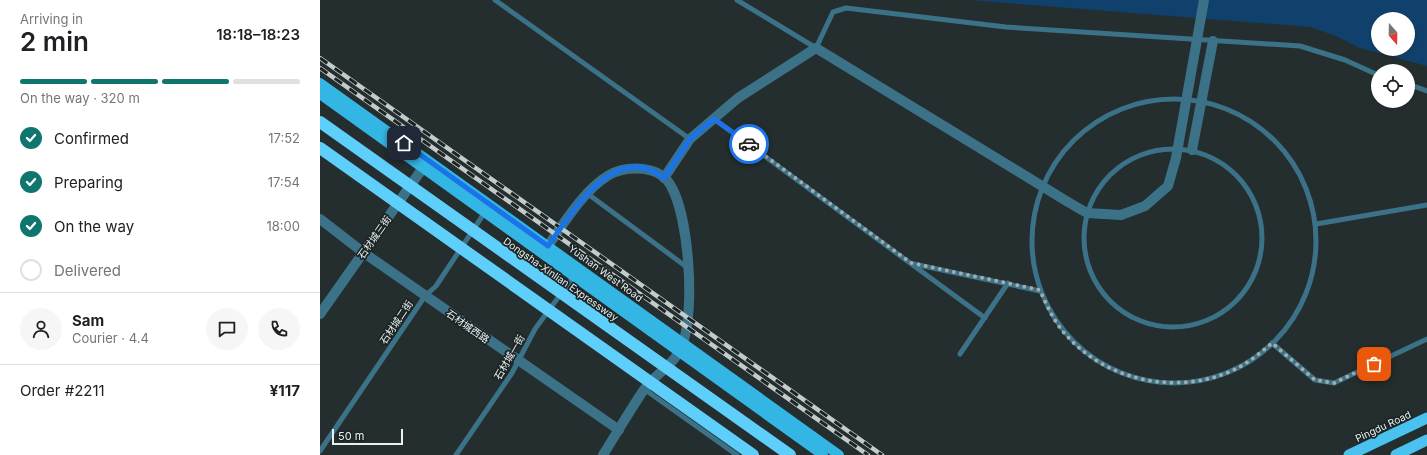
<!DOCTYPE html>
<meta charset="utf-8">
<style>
:root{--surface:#fff;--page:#f6f6f6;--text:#202124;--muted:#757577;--line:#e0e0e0;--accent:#0f766e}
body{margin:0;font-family:Inter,"Noto Sans SC",sans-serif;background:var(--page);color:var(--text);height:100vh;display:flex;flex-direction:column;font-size:15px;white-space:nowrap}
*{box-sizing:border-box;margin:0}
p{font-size:13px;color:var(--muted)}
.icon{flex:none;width:22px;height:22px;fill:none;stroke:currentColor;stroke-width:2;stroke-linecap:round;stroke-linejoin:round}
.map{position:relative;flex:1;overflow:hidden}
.side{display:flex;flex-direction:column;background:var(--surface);width:320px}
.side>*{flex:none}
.needle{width:26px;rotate:160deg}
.controls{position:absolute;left:1051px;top:12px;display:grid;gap:8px}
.controls a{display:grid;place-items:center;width:44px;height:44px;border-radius:50%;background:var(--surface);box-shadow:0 1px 3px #0004;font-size:20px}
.scale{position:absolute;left:12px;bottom:10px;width:71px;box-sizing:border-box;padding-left:4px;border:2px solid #eaf0f0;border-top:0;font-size:11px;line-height:14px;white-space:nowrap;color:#eaf0f0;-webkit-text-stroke:3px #1b2526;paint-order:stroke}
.pin{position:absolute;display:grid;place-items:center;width:34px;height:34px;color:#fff;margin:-17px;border-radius:8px;box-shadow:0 2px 6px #0006}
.courier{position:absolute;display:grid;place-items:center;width:40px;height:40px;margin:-20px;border:3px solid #1a73e8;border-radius:50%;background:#fff;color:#222;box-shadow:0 1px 5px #0007}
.summary em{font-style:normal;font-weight:600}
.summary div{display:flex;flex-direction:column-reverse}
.summary{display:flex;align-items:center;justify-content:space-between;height:68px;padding:0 20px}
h1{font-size:26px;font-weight:600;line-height:30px}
.bar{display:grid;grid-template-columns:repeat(4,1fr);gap:6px 4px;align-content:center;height:48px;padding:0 20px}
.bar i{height:5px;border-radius:3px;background:var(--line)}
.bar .on{background:var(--accent)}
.bar p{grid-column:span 4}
.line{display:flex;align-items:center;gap:10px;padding:0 20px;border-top:1px solid var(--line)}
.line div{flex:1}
.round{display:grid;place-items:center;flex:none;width:42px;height:42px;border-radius:21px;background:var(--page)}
ol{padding:0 20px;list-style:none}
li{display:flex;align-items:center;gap:12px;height:44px}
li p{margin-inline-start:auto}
li .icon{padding:4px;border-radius:50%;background:var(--accent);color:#fff;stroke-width:4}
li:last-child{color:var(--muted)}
li i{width:22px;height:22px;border:2px solid var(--line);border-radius:50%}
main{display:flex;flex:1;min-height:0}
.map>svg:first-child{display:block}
.water{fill:#10416c;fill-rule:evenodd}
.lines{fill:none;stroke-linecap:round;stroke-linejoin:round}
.service{stroke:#3c7288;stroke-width:5}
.minor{stroke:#3c7288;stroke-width:10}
.primary{stroke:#34b6e5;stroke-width:10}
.trunk{stroke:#49c2f0;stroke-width:11}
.rail-casing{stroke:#c4cbcb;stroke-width:4.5}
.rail{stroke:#1b2526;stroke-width:3;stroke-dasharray:9;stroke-linecap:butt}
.minor-bridge{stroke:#3c7288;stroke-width:10}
.motorway-bridge{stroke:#5ecefb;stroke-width:12}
.done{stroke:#a5acac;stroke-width:4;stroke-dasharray:0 7.2}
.route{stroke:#1a73e8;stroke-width:5}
.labels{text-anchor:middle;stroke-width:3.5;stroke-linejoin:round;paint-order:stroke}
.street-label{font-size:10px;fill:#eaf0f0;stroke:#1b2526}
</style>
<main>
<section class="side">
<div class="summary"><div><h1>2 min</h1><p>Arriving in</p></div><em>18:18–18:23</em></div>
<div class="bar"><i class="on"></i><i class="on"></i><i class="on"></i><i></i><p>On the way · 320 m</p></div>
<ol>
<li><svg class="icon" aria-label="check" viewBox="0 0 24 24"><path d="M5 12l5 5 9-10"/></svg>Confirmed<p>17:52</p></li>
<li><svg class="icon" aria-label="check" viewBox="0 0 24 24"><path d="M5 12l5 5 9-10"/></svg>Preparing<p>17:54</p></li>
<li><svg class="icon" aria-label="check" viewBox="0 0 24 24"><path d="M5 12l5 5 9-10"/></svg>On the way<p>18:00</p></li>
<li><i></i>Delivered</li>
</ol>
<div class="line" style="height:72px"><a class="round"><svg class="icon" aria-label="person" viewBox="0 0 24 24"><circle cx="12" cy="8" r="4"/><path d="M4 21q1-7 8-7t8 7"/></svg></a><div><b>Sam</b><p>Courier · 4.4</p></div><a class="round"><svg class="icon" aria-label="chat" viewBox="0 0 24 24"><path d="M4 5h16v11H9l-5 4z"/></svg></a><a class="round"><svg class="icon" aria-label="phone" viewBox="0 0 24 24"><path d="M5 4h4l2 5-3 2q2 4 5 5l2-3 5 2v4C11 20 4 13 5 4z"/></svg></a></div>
<div class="line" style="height:52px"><div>Order #2211</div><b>¥117</b></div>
</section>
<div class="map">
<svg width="1107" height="455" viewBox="0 0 1107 455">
<rect width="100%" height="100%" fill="#252e2f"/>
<path class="water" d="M650 0H1107V66L1040 48 1018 37 991 27ZM1058 19H1088V49H1058Z"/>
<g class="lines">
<path class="service" d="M175 0 370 139
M417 0 496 48 513 12 526 8 686 27 980 46 1025 60 1058 75
M1088 84 1107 91
M712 241a142 142 0 1 1 284 0a142 142 0 1 1-284 0Z
M394 119 665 318
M764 238a89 89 0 1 1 178 0a89 89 0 1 1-178 0Z
M268 194 368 268
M996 224 1107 205
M594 264 720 291
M952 343 995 380 1014 383 1107 339
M640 354 688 283
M324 389 417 455
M0 451 105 296 116 286 165 212
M136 455 192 373 215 329 254 276"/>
<path class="minor" d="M872 150 893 41
M344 178 370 139 418 98 496 48 748 202 767 213 801 215
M0 219 44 253 299 430
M223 253C241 228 262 191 289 175 307 165 340 165 351 186 369 218 375 308 363 343 356 365 335 373 323 391 309 412 296 434 283 455
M0 314 107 162"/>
<path class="primary" d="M0 83 519 455
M0 94 503 455"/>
<path class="trunk" d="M1029 455 1107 418
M1076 455 1107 440"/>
<defs>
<path id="rail" d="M0 58 562 455
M0 68 548 455"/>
</defs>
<use href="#rail" class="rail-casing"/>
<use href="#rail" class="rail"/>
<path class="minor-bridge" d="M801 215 825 206 848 186 856 158 884 0"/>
<path class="motorway-bridge" d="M0 122 470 455
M0 148 433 455"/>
</g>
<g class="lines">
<path class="done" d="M429 144 591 263 720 290C727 306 734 322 746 335 786 380 853 395 909 372 926 365 939 354 952 343L995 380 1014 383 1054 364"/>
<path class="route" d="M84 143 228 246C249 217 287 152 331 170 335 172 340 175 344 178L370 139 394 119 429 144"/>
</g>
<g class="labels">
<g class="street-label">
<text transform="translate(54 237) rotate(-55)" y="4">石材城三街</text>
<text transform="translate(286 273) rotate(36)" y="4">Yushan West Road</text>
<text transform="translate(241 279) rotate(35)" y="4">Dongsha-Xinlian Expressway</text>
<text transform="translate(76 322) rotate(-56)" y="4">石材城二街</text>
<text transform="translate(148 326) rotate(35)" y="4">石材城西路</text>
<text transform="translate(189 357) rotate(-60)" y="4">石材城一街</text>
<text transform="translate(1063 426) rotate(-25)" y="4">Pingdu Road</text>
</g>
</g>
</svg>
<div class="controls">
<a><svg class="needle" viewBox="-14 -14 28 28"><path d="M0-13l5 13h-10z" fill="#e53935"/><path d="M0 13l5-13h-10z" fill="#757577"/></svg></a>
<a><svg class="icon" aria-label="locate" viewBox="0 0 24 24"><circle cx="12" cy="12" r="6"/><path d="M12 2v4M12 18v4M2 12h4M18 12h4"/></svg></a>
</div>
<div class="scale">50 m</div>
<div class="pin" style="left:1054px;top:364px;background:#ea580c"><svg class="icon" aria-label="bag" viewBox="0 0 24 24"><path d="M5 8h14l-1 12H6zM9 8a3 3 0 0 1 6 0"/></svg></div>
<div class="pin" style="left:84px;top:143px;background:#1f2937"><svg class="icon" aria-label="home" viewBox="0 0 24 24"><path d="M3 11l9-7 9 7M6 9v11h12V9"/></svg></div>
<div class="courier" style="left:429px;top:144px"><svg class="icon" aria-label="car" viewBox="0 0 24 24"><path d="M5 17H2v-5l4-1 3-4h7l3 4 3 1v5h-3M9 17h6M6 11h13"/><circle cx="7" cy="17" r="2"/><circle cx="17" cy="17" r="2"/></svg></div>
</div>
</main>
